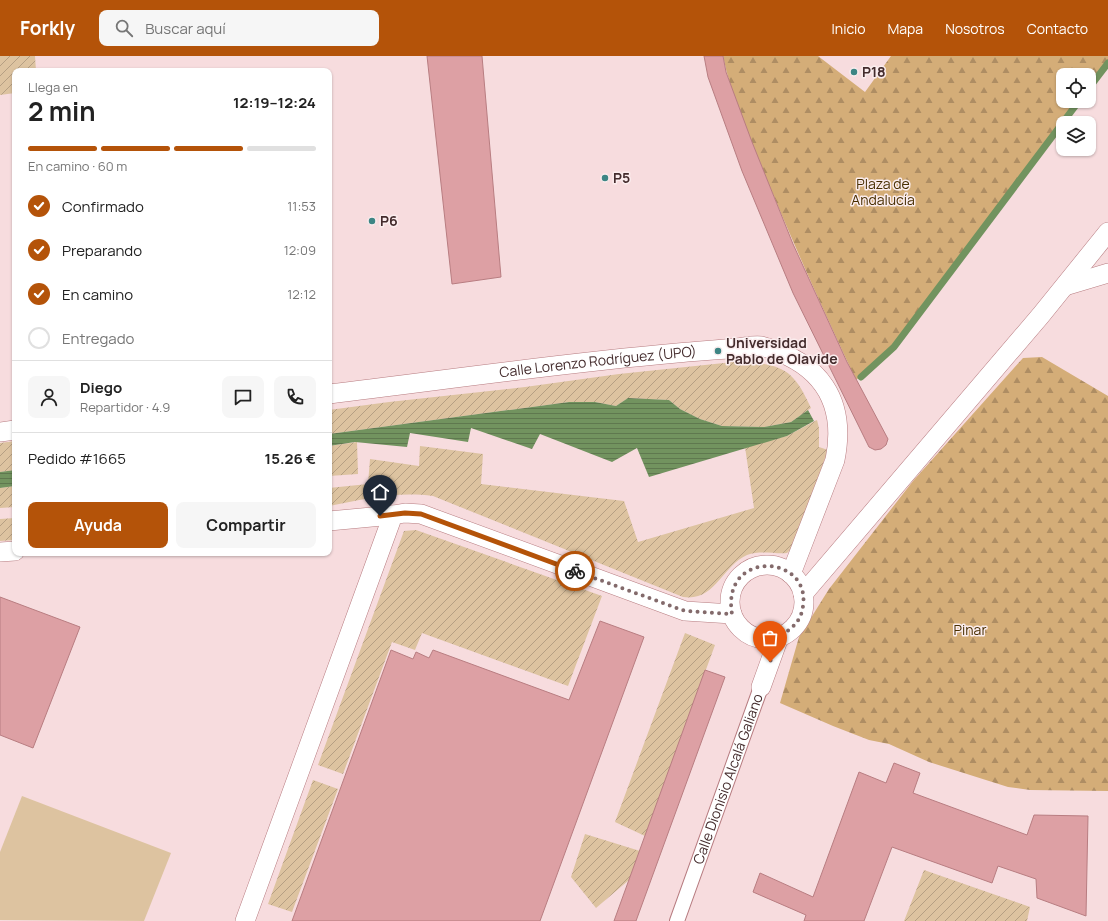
<!DOCTYPE html>
<html lang="es">
<meta charset="utf-8">
<style>
:root{--surface:#fff;--page:#f6f6f6;--text:#222;--muted:#767676;--line:#e0e0e0;--accent:#b45309}
body{margin:0;font-family:Manrope,sans-serif;background:var(--page);color:var(--text);height:100vh;display:flex;flex-direction:column;font-size:15px;white-space:nowrap}
*{box-sizing:border-box;margin:0}
p{font-size:13px;color:var(--muted)}
.icon{flex:none;width:22px;height:22px;fill:none;stroke:currentColor;stroke-width:2;stroke-linecap:round;stroke-linejoin:round}
.map{position:relative;flex:1;overflow:hidden}
.panel{position:absolute;left:12px;top:12px;width:320px;height:488px;display:flex;flex-direction:column;background:var(--surface);border-radius:8px;box-shadow:0 1px 3px #0004}
.panel>*{flex:none}
.controls{position:absolute;left:1056px;top:12px;display:grid;gap:8px}
.controls a{display:grid;place-items:center;width:40px;height:40px;border-radius:8px;background:var(--surface);box-shadow:0 1px 3px #0004;font-size:20px}
.pin{position:absolute;display:grid;place-items:center;width:34px;height:34px;color:#fff;margin:-41px -17px;border-radius:50% 50% 50% 0;rotate:-45deg;box-shadow:0 0 4px #0007}
.pin .icon{rotate:45deg}
.courier{position:absolute;display:grid;place-items:center;width:40px;height:40px;margin:-20px;border:3px solid #b45309;border-radius:50%;background:#fff;color:#222;box-shadow:0 1px 5px #0007}
.headline em{font-style:normal;font-weight:700}
.headline div{display:flex;flex-direction:column-reverse}
.headline{display:flex;align-items:center;justify-content:space-between;height:68px;padding:0 16px}
h1{font-size:26px;font-weight:700;line-height:30px}
.bar{display:grid;grid-template-columns:repeat(4,1fr);gap:6px 4px;align-content:center;height:48px;padding:0 16px}
.bar i{height:5px;border-radius:3px;background:var(--line)}
.bar .current{background:var(--accent)}
.bar p{grid-column:span 4}
.line{display:flex;align-items:center;gap:10px;padding:0 16px;border-top:1px solid var(--line)}
.line div{flex:1}
.round{display:grid;place-items:center;flex:none;width:42px;height:42px;border-radius:8px;background:var(--page)}
ol{padding:0 16px;list-style:none}
li{display:flex;align-items:center;gap:12px;height:44px}
li p{margin-inline-start:auto}
li .icon{padding:4px;border-radius:50%;background:var(--accent);color:#fff;stroke-width:4}
li:last-child{color:var(--muted)}
li i{width:22px;height:22px;border:2px solid var(--line);border-radius:50%}
.action{display:flex;gap:8px;margin-top:auto;padding:8px 16px}
.action a{flex:1;height:46px;border-radius:8px;background:var(--accent);color:#fff;font-size:16px;font-weight:700;line-height:46px;text-align:center}
.action a+a{background:var(--page);color:var(--text)}
header{display:flex;align-items:center;gap:24px;box-sizing:border-box;height:56px;padding:0 20px;background:var(--accent);color:#fff}
header strong{font-size:19px}
nav{display:flex;gap:22px;margin-inline-start:auto;font-size:14px}
.search{width:280px;height:36px;background:var(--page);display:flex;align-items:center;gap:10px;box-sizing:border-box;padding:0 14px;border-radius:8px;color:var(--muted);font-size:15px}
.map>svg:first-child{display:block}
.forest{fill:url(#forest-firs)}
.garden{fill:url(#garden-furrows)}
.pitch{fill:#ddc3a0}
.water{fill:url(#water-rules)}
.lines{fill:none;stroke-linecap:round;stroke-linejoin:round}
.stream{stroke:#72935f;stroke-width:7}
.building{fill:#dda0a4;stroke:#b87d81}
.pedestrian-casing{stroke:#b77c80;stroke-width:16}
.minor-casing{stroke:#b77c80;stroke-width:20}
.pedestrian{stroke:#fff;stroke-width:14}
.minor{stroke:#fff;stroke-width:19}
.done{stroke:#836a6b;stroke-width:4;stroke-dasharray:0 7.2}
.route{stroke:#b45309;stroke-width:5}
.poi-dot{fill:#3d8584;stroke:#fbedee;stroke-width:1.5}
.labels{text-anchor:middle;stroke-width:3;stroke-linejoin:round;paint-order:stroke}
.poi-label{font-size:14px;font-weight:bold;fill:#442c2d;stroke:#fbedee;text-anchor:start}
.park-label{font-size:14px;fill:#482e01;stroke:#fbedee}
.street-label{font-size:14px;fill:#442c2d;stroke:#fbedee}
</style>
<header>
<strong>Forkly</strong>
<div class="search"><svg class="icon" aria-label="search" viewBox="0 0 24 24"><circle cx="10" cy="10" r="6"/><path d="M15 15l6 6"/></svg>Buscar aquí</div>
<nav><a>Inicio</a><a>Mapa</a><a>Nosotros</a><a>Contacto</a></nav>
</header>
<div class="map">
<svg width="1108" height="865" viewBox="0 0 1108 865">
<defs>
<pattern id="forest-firs" width="22" height="20" patternUnits="userSpaceOnUse"><rect width="22" height="20" fill="#d4ad78"/><path d="M5 1l3.5 6h-7zM16 11l3.5 6h-7z" fill="#ae8d63"/></pattern>
<pattern id="garden-furrows" width="10" height="10" patternUnits="userSpaceOnUse"><rect width="10" height="10" fill="#ddc3a0"/><path d="M-1 1l2-2M0 10L10 0M9 11l2-2" fill="none" stroke="#b59f83"/></pattern>
<pattern id="water-rules" width="6" height="5" patternUnits="userSpaceOnUse"><rect width="6" height="5" fill="#72935f"/><path d="M0 2.5h6" fill="none" stroke="#5f784f"/></pattern>
</defs>
<rect width="100%" height="100%" fill="#f7dcde"/>
<path class="forest" d="M723 0H818L865 36 891 0H1108V7L1089 32V19H1063V45H1079L894 291 856 324C824 256 793 187 764 117 749 79 731 40 723 0Z
M1042 301 1108 340V735L1030 734 1008 731 929 706 889 688 869 684 833 670 780 647 799 581 829 533 913 425 1023 302Z"/>
<path class="garden" d="M0 0H35L36 15H15V37L0 39Z
M743 305C784 309 794 314 811 352L791 366 764 371 722 370 700 363 680 353 669 344 628 342 616 350 595 346H569L329 378V354L389 346 525 331 619 318Z
M817 364 819 372V391L828 394 794 490 787 497C774 498 760 494 747 499 722 510 715 546 683 541L433 440C397 435 364 443 329 450V432L368 428 370 403 419 410 420 390 483 398 481 428 624 445 638 486 754 452 745 391 787 380Z
M15 385V414L0 416V387Z
M357 386 358 418 329 420V390Z
M15 430V451L0 452V432Z
M15 462V484L0 485V463Z
M416 474 602 540 568 630 422 577 415 594 392 586 343 718 318 709 404 475Z
M685 577 715 589 645 780 615 766Z
M313 724 338 733 292 856 268 848Z
M585 778 640 795 629 824 596 852 571 821Z
M924 814 1030 851 1027 865H904Z"/>
<path class="pitch" d="M22 740 171 797 144 865 0 864V796Z"/>
<path class="water" d="M628 342 669 344 680 353 700 363 722 370 764 371 791 366 808 354 814 365 787 380 649 421 637 392 612 406 540 378 532 393 471 372 468 386 410 377 407 391 355 386 329 390V378L569 346H595L616 350Z
M15 414V430L0 432V416Z"/>
<g class="lines">
<path class="stream" d="M1089 32 1108 7
M861 321 894 291 1079 45"/>
</g>
<path class="building" d="M427 0H482L501 221 452 228Z
M704 0H723L726 16 752 86 793 188 847 306 888 383 886 389 881 393 875 394 869 391 793 237 742 115 708 21Z
M0 541 80 571 33 692 0 679Z
M600 565 644 581 540 865H292L391 594 413 603 416 596 429 602 433 594 569 644Z
M705 614 725 621 636 865H614Z
M894 707 920 717 913 737 1027 779 1034 759 1088 760 1086 860 1037 842 1036 823 998 810 992 827 892 791 864 865H804L806 859 753 836 760 817 813 841 859 716 886 727Z"/>
<g class="lines">
<defs>
<g id="pedestrian">
<path id="s1" d="M677 865 761 631"/>
</g>
<g id="minor">
<path d="M1065 230 1108 217"/>
<path id="s2" d="M329 338C445 324 561 307 677 297 697 295 717 294 737 292 745 291 754 289 761 290 820 306 847 344 835 404L791 518"/>
<path d="M0 376 15 374"/>
<path d="M329 465 393 459"/>
<path d="M0 496 15 495"/>
<circle cx="767" cy="546" r="37"/>
<path d="M803 538 1041 259 1108 176"/>
<path d="M761 631 779 581"/>
<path d="M245 865 393 459 405 457 421 458 685 555 732 558"/>
</g>
</defs>
<use href="#pedestrian" class="pedestrian-casing"/>
<use href="#minor" class="minor-casing"/>
<use href="#pedestrian" class="pedestrian"/>
<use href="#minor" class="minor"/>
</g>
<g class="lines">
<path class="done" d="M575 515 685 555 732 558C721 493 811 498 803 550 801 566 792 572 780 580 777 583 772 601 770 606"/>
<path class="route" d="M380 460 405 457 421 458 575 515"/>
</g>
<g class="poi-dot">
<circle cx="854" cy="16" r="4"/>
<circle cx="605" cy="122" r="4"/>
<circle cx="372" cy="165" r="4"/>
<circle cx="718" cy="295" r="4"/>
</g>
<g class="labels">
<g class="poi-label">
<text x="862" y="21">P18</text>
<text x="613" y="127">P5</text>
<text x="380" y="170">P6</text>
<text x="726" y="292">Universidad<tspan x="726" dy="16">Pablo de Olavide</tspan></text>
</g>
<g class="park-label">
<text x="883" y="133">Plaza de<tspan x="883" dy="16">Andalucía</tspan></text>
<text x="970" y="579">Pinar</text>
</g>
<g class="street-label">
<text dy="5" stroke="none"><textPath href="#s2" startOffset="271">Calle Lorenzo Rodríguez (UPO)</textPath></text>
<text dy="5" stroke="none"><textPath href="#s1" startOffset="151">Calle Dionisio Alcalá Galiano</textPath></text>
</g>
</g>
</svg>
<div class="controls">
<a><svg class="icon" aria-label="locate" viewBox="0 0 24 24"><circle cx="12" cy="12" r="6"/><path d="M12 2v4M12 18v4M2 12h4M18 12h4"/></svg></a>
<a><svg class="icon" aria-label="layers" viewBox="0 0 24 24"><path d="M12 4l9 5-9 5-9-5zM3 14l9 5 9-5"/></svg></a>
</div>
<div class="pin" style="left:770px;top:606px;background:#ea580c"><svg class="icon" aria-label="bag" viewBox="0 0 24 24"><path d="M5 8h14l-1 12H6zM9 8a3 3 0 0 1 6 0"/></svg></div>
<div class="pin" style="left:380px;top:460px;background:#1f2937"><svg class="icon" aria-label="home" viewBox="0 0 24 24"><path d="M3 11l9-7 9 7M6 9v11h12V9"/></svg></div>
<div class="courier" style="left:575px;top:515px"><svg class="icon" aria-label="bike" viewBox="0 0 24 24"><circle cx="6" cy="16" r="4"/><circle cx="18" cy="16" r="4"/><path d="M6 16l4-8h5l3 8M10 8l3 8H6M13 5h3"/></svg></div>
<section class="panel">
<div class="headline"><div><h1>2 min</h1><p>Llega en</p></div><em>12:19–12:24</em></div>
<div class="bar"><i class="current"></i><i class="current"></i><i class="current"></i><i></i><p>En camino · 60 m</p></div>
<ol>
<li><svg class="icon" aria-label="check" viewBox="0 0 24 24"><path d="M5 12l5 5 9-10"/></svg>Confirmado<p>11:53</p></li>
<li><svg class="icon" aria-label="check" viewBox="0 0 24 24"><path d="M5 12l5 5 9-10"/></svg>Preparando<p>12:09</p></li>
<li><svg class="icon" aria-label="check" viewBox="0 0 24 24"><path d="M5 12l5 5 9-10"/></svg>En camino<p>12:12</p></li>
<li><i></i>Entregado</li>
</ol>
<div class="line" style="height:72px"><a class="round"><svg class="icon" aria-label="person" viewBox="0 0 24 24"><circle cx="12" cy="8" r="4"/><path d="M4 21q1-7 8-7t8 7"/></svg></a><div><b>Diego</b><p>Repartidor · 4.9</p></div><a class="round"><svg class="icon" aria-label="chat" viewBox="0 0 24 24"><path d="M4 5h16v11H9l-5 4z"/></svg></a><a class="round"><svg class="icon" aria-label="phone" viewBox="0 0 24 24"><path d="M5 4h4l2 5-3 2q2 4 5 5l2-3 5 2v4C11 20 4 13 5 4z"/></svg></a></div>
<div class="line" style="height:52px"><div>Pedido #1665</div><b>15.26 €</b></div>
<div class="action"><a>Ayuda</a><a>Compartir</a></div>
</section>
</div>
